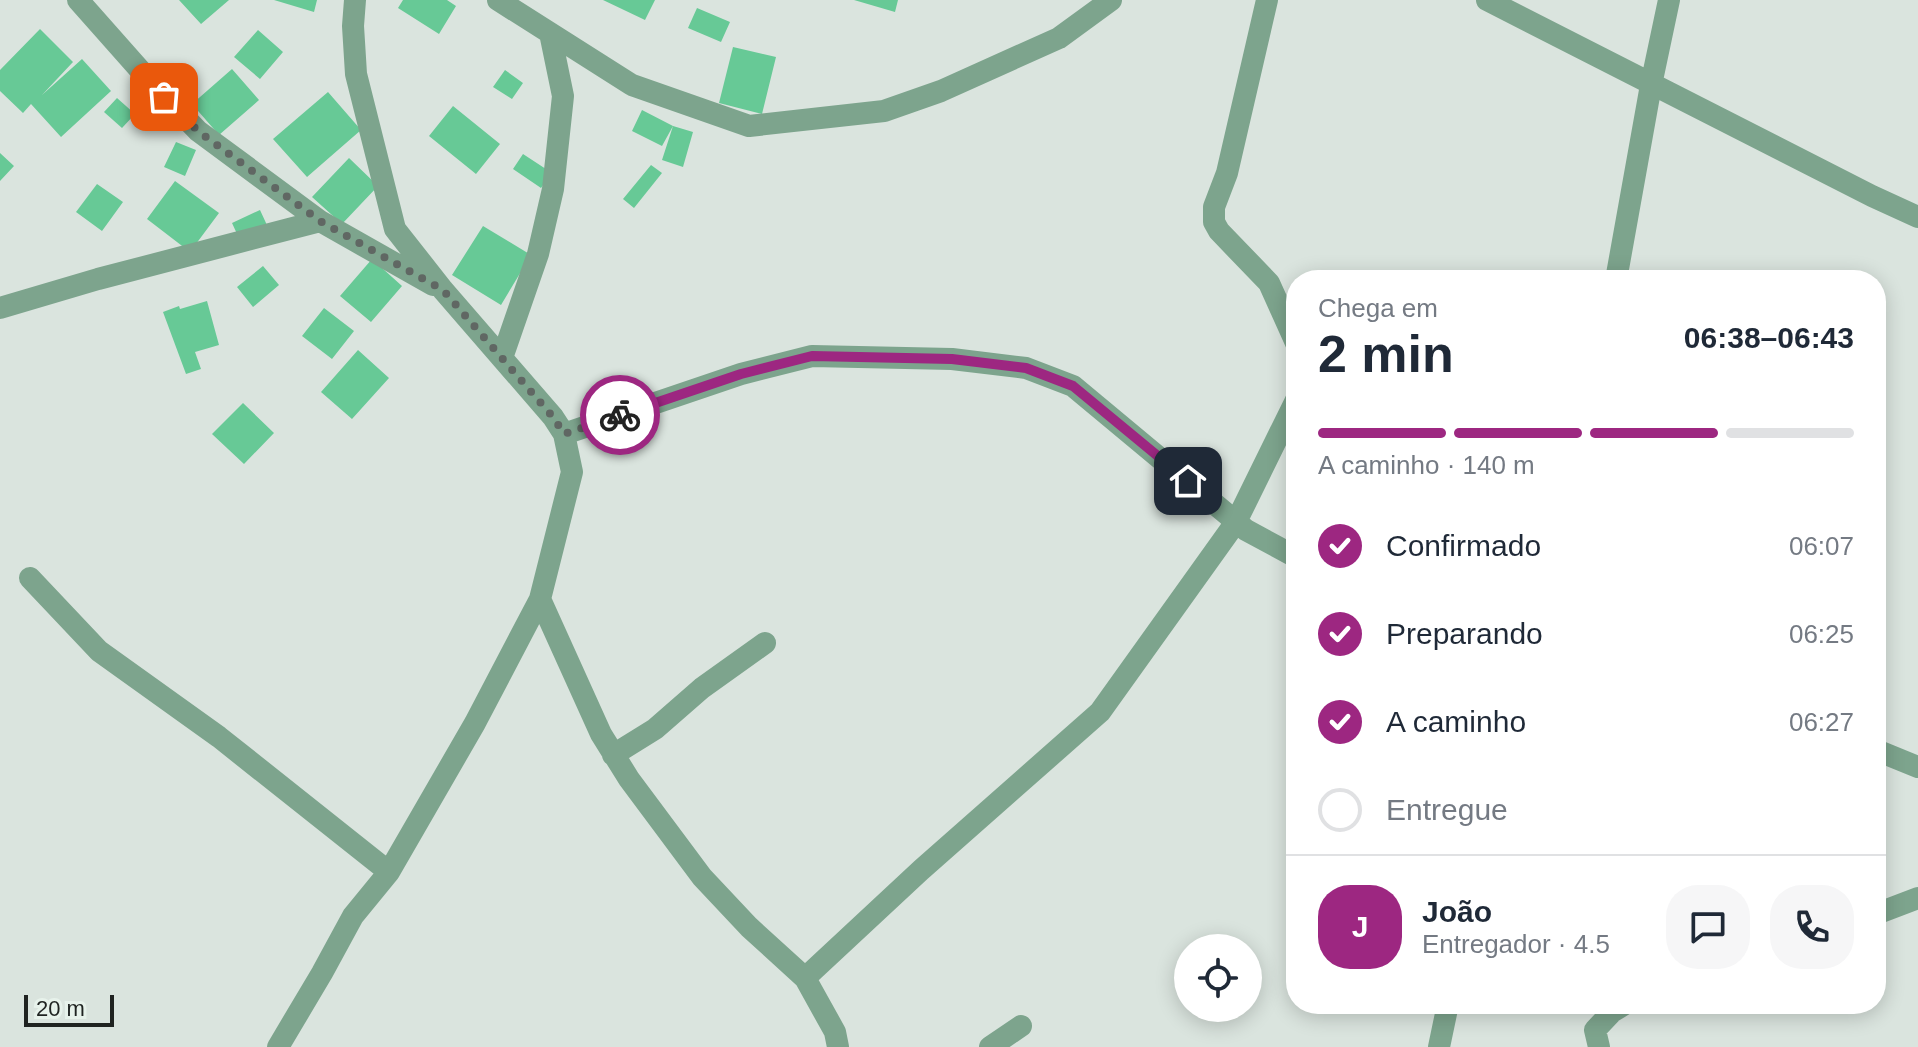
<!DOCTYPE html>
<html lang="pt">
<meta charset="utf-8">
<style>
:root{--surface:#fff;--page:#f6f6f7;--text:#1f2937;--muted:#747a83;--line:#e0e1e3;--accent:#9d2781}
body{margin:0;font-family:Helvetica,sans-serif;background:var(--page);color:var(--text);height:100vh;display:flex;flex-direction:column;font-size:30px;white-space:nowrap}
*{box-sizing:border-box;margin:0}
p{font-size:26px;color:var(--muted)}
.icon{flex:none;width:44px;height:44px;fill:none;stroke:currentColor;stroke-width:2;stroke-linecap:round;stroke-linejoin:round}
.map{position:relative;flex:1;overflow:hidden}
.details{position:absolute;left:1286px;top:270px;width:600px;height:744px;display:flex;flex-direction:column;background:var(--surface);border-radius:32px;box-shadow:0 4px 20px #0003}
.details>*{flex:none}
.controls{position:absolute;left:1174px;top:934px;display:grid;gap:16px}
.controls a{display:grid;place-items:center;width:88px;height:88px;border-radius:50%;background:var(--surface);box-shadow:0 4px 20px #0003;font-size:40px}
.scale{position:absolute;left:24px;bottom:20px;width:90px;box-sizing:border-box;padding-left:8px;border:4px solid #1f2321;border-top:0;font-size:22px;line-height:28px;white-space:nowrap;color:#1f2321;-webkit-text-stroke:6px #e7f2eb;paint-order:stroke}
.pin{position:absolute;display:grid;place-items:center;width:68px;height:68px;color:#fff;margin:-34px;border-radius:16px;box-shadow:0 4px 12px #0006}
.courier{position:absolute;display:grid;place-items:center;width:80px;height:80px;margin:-40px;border:6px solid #9d2781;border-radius:50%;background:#fff;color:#222;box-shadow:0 2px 10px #0007}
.head em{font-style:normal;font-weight:600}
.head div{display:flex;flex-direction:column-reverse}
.head{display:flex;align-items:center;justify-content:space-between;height:136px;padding:0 32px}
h1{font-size:52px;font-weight:600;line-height:60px}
.bar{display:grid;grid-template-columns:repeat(4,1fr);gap:12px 8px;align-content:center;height:96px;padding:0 32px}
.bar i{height:10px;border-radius:6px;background:var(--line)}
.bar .current{background:var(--accent)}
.bar p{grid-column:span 4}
.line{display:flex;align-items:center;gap:20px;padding:0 32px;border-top:2px solid var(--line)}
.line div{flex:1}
.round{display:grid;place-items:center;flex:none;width:84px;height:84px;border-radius:32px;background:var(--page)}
ol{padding:0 32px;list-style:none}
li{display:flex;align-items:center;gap:24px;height:88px}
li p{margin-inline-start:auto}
li .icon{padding:8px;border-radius:50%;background:var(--accent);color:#fff;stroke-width:4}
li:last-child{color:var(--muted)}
li i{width:44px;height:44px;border:4px solid var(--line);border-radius:50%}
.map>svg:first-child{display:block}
.building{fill:#67c996}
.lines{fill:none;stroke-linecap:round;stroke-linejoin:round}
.minor{stroke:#7da48d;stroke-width:22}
.done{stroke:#606763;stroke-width:8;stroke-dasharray:0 14.4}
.route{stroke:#9d2781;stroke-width:10}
</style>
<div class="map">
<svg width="1918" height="1047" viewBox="0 0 1918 1047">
<rect width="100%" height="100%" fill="#dae4de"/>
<path class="building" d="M179 0H229L201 24Z
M274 0H317L314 12Z
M403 0H447L456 6 439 34 398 8Z
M603 0H655L645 20Z
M854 0H898L895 12Z
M697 8 730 22 721 42 688 28Z
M40 29 73 62 42 95 82 59 111 91 61 137 31 104 23 113 0 91V70Z
M258 30 283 52 260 79 234 57Z
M733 47 776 57 762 114 719 103Z
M232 69 259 100 219 135 192 104Z
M505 70 523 83 512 99 493 87Z
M328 92 361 130 307 177 273 139Z
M117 98 135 114 122 128 104 112Z
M453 106 500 144 476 174 429 136Z
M642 110 673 126 662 146 632 131Z
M673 126 693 132 683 167 662 160Z
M176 142 196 150 185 176 164 167Z
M0 153 14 166 0 181Z
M523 154 552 173 541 188 513 169Z
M349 158 378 186 342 224 312 197Z
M651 165 662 173 634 208 623 199Z
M175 181 219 213 190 252 147 219Z
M97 184 123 202 102 231 76 212Z
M260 210 272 236 244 249 232 223Z
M483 226 531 255 501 305 452 275Z
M372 259 402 286 371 322 340 296Z
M263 266 279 285 253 307 237 287Z
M207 301 219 345 195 352 201 369 186 374 163 312 179 306 180 309Z
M324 308 354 331 332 359 302 336Z
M358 350 389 378 352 419 321 392Z
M243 403 274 433 244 464 212 434Z"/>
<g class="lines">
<path class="minor" d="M78 0 148 79 198 131 320 221 433 285
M498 0 632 85 749 126 884 111 941 91 1059 38 1111 0
M1267 0 1227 173 1214 207V222L1219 231 1269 283 1296 343
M1487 0 1872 196 1918 217
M1616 280 1651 85 1669 0
M0 308 98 279 320 221
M502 358 538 254 553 189 563 96 550 33
M564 434 741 374 812 356 952 359 1026 368 1073 386 1246 530 1296 557
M30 578 99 651 219 737 389 872
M540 599 601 734 629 779 702 877 749 927 805 978
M1876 750 1918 767
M613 755 655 729 702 688 765 643
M1876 914 1918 898
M278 1047 322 973 353 916 389 872 475 723 540 599 572 472 564 434 553 417 443 290 395 229 356 74 353 26 355 0
M838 1047 835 1032 805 978 921 870 1100 712 1236 522 1296 400
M990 1047 1021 1026
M1439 1047 1448 1004
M1599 1047 1595 1030 1612 1012 1625 1004"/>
</g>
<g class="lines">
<path class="done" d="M164 97 198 131 320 221 443 290 553 417 564 434 620 415"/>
<path class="route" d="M620 415 741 374 812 356 952 359 1026 368 1073 386 1188 481"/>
</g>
</svg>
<div class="controls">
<a><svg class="icon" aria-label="locate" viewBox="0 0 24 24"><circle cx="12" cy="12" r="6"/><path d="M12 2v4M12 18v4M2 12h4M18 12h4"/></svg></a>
</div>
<div class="scale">20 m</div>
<div class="pin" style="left:164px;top:97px;background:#ea580c"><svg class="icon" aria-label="bag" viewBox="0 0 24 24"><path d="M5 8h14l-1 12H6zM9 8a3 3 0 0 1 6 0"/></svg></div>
<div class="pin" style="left:1188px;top:481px;background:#1f2937"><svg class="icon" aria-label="home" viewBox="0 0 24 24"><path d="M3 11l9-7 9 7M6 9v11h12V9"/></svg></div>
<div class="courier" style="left:620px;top:415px"><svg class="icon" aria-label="bike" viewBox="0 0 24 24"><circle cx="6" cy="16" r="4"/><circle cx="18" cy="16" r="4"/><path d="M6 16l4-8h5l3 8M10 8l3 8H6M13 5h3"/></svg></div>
<section class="details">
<div class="head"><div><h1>2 min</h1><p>Chega em</p></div><em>06:38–06:43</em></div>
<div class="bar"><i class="current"></i><i class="current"></i><i class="current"></i><i></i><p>A caminho · 140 m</p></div>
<ol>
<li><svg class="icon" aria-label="check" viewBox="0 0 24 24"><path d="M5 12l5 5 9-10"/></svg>Confirmado<p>06:07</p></li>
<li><svg class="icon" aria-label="check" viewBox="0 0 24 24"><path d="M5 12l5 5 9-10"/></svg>Preparando<p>06:25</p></li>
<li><svg class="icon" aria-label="check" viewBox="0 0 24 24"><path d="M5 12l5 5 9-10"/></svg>A caminho<p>06:27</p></li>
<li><i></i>Entregue</li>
</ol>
<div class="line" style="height:144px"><b class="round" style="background:var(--accent);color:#fff">J</b><div><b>João</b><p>Entregador · 4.5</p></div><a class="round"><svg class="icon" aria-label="chat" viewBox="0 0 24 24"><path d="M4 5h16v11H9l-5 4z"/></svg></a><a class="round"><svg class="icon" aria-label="phone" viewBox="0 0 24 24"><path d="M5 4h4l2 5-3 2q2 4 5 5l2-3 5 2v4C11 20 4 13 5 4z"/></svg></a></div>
</section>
</div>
